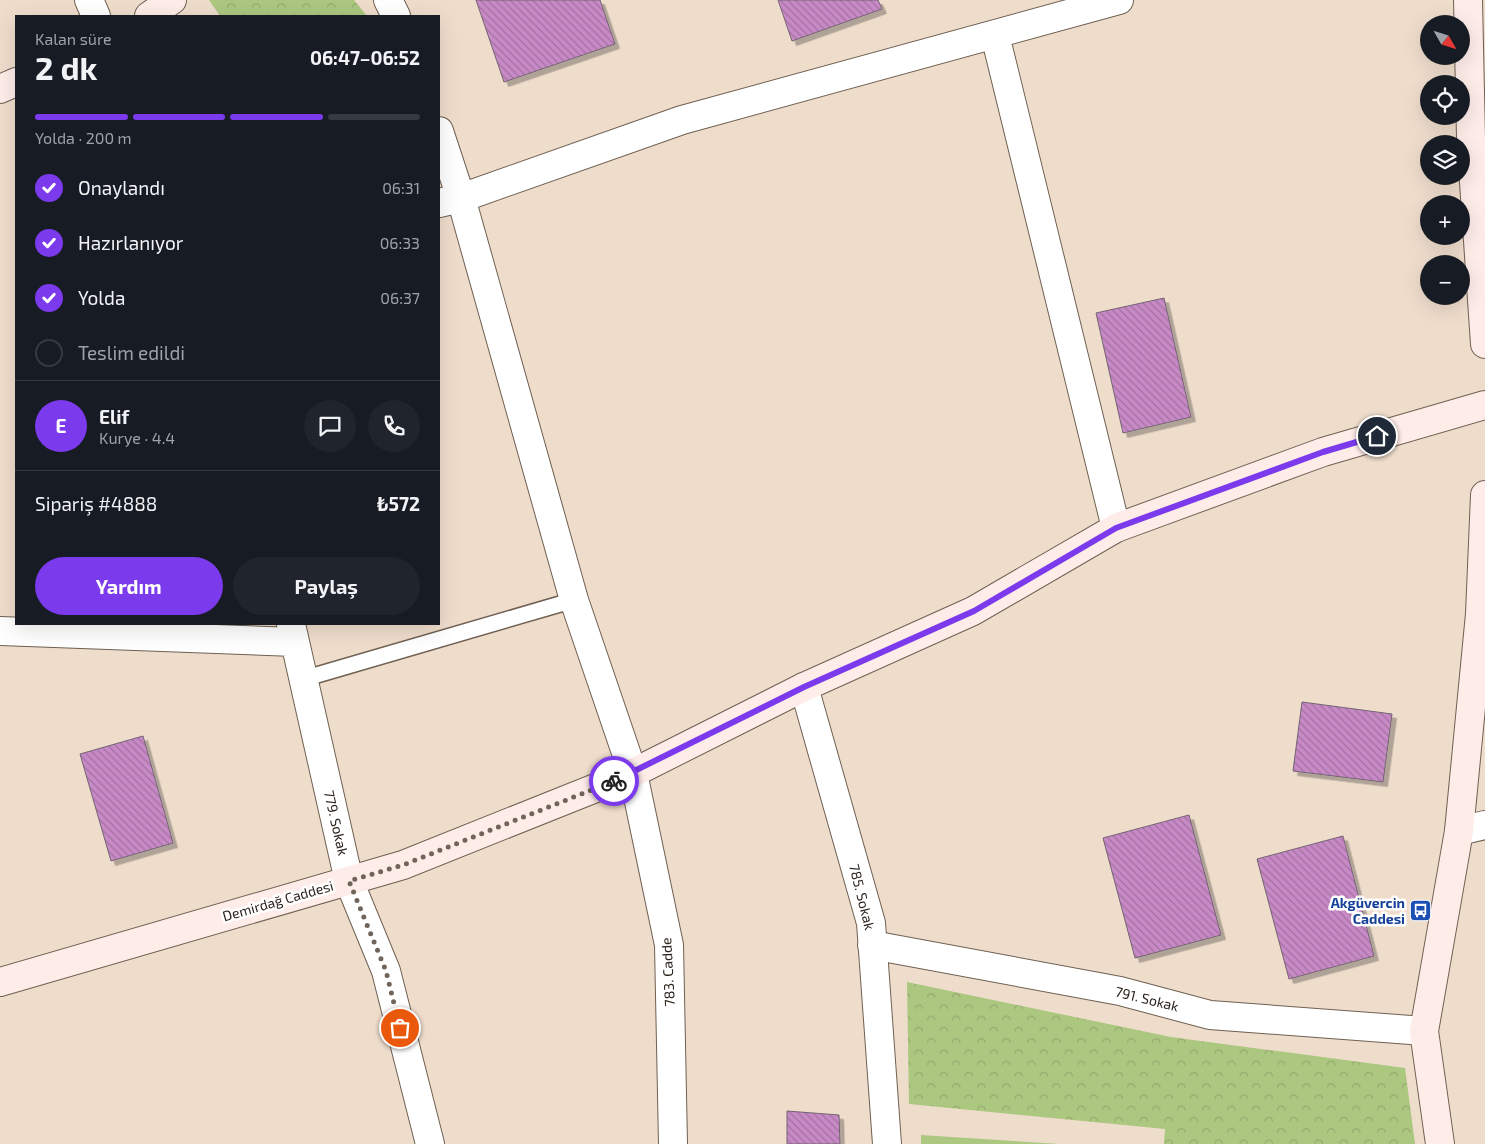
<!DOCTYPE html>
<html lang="tr">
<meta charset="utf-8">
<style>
:root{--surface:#171b24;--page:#20242c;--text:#f1f3f6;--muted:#9ea1a6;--line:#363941;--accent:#7c3aed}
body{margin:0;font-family:"Exo 2",sans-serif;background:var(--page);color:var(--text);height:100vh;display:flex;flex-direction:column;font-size:19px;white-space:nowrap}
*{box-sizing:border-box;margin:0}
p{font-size:16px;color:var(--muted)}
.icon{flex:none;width:28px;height:28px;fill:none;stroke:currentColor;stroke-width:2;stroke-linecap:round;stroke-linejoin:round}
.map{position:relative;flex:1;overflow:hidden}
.panel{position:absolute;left:15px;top:15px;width:425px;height:610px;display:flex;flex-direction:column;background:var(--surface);border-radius:0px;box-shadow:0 5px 20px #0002}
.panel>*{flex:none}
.needle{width:32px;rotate:129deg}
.fabs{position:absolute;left:1420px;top:15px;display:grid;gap:10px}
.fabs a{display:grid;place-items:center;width:50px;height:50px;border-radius:50%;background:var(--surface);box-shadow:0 5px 20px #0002;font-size:25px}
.pin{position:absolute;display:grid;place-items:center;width:42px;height:42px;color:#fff;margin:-21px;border:2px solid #fff;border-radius:50%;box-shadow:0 1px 5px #0007}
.courier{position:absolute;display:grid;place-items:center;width:50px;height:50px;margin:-25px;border:4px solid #7c3aed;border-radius:50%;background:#fff;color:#222;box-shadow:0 1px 6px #0007}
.overview em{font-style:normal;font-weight:700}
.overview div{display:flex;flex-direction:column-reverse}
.overview{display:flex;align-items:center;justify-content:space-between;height:85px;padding:0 20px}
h1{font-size:32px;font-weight:700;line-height:38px}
.bar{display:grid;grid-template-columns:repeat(4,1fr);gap:8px 5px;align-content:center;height:60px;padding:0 20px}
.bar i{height:6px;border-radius:4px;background:var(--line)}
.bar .selected{background:var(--accent)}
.bar p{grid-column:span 4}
.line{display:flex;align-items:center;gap:12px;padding:0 20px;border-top:1px solid var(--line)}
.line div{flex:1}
.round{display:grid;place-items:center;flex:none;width:52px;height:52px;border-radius:26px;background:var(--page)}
ol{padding:0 20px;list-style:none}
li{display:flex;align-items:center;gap:15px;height:55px}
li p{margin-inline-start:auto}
li .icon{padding:5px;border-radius:50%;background:var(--accent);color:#fff;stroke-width:4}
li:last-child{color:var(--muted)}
li i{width:28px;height:28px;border:2px solid var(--line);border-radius:50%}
.button{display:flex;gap:10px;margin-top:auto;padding:10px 20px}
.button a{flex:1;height:58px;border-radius:30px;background:var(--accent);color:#fff;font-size:20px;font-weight:700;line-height:58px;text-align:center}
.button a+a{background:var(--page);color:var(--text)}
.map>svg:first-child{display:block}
.green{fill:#acc780}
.park{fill:url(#park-crowns)}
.building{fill:url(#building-back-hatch);stroke:#736372;filter:url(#shadow)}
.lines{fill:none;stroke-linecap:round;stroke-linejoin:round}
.lane-casing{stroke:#6f6052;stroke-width:18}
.street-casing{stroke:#6f6052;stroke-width:30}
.secondary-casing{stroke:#6f6052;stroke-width:30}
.lane{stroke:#fff;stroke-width:15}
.street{stroke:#fff;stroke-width:28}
.secondary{stroke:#feece9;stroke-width:28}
.done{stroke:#6f655a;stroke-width:5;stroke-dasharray:0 9}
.route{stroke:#7c3aed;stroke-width:6}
.labels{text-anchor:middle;stroke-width:5;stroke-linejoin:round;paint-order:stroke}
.street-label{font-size:14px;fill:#2a241d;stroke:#fff}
.transit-label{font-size:14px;font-weight:bold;fill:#164399;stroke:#fff;text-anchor:end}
</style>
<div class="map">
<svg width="1485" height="1144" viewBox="0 0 1485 1144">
<defs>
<pattern id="park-crowns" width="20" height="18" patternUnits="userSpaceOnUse" patternTransform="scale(1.25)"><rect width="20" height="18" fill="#acc780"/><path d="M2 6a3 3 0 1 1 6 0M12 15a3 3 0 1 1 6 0" fill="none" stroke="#94ab6e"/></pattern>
<pattern id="building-back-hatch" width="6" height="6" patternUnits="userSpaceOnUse" patternTransform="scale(1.25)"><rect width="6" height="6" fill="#c88ac6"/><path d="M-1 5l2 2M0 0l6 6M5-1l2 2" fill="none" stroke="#a371a0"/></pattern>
<filter id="shadow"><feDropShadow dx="4.5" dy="4.5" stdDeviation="0" flood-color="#0004"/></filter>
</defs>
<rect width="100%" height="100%" fill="#efddcc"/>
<path class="green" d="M921 1135 1060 1144H921Z"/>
<path class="park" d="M209 0H354L367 16H220Z
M907 982 1171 1037 1405 1068 1415 1144H1164L1165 1129 909 1104Z"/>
<path class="building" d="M476 0H600L615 44 504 82Z
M778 0H878L882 9 792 41Z
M1164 298 1191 417 1123 433 1096 313Z
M1302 702 1392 714 1383 782 1293 771Z
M143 736 173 843 111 861 80 754Z
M1189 815 1221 935 1135 958 1103 838Z
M1343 836 1374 956 1289 979 1257 859Z
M787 1111 839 1115 840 1144H787Z"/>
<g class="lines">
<defs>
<path id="lane" d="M303 679 574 600"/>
<path id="street" d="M89 0 96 16
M388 0 396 16
M995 35 1116 528
M439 131 461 198 574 600 633 773 669 945 673 1144
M439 203 461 198 682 120 1119 0
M291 624 349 881 386 971 430 1144
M0 631 295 642
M804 687 871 923 887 1144
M1459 831 1485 825
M872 945 1120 991 1210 1015 1424 1031"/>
<path id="secondary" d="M1468 0 1471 138 1485 344
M149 16 172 0
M0 89 16 82
M0 982 403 865 633 773 804 687 973 611 1116 528 1323 452 1485 405
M1440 1144 1424 1031 1459 831 1480 614 1485 495"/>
</defs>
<use href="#lane" class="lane-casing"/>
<use href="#street" class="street-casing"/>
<use href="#secondary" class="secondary-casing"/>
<use href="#lane" class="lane"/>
<use href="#street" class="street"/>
<use href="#secondary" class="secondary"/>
</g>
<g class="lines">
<path class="done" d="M400 1028 386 971 349 881 403 865 614 781"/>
<path class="route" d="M614 781 804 687 974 611 1116 528 1323 452 1377 436"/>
</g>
<defs>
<symbol id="bus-square" viewBox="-11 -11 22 22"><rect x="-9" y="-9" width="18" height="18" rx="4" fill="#1a4fb4" stroke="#fff"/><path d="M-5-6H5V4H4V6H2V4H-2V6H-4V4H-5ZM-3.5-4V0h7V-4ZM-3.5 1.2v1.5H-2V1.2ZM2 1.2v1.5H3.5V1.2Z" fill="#fff"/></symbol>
</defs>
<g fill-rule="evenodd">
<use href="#bus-square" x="1408" y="898" width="25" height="25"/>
</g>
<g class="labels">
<g class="street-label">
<text transform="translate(336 823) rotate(77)" y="5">779. Sokak</text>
<text transform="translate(862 897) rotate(76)" y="5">785. Sokak</text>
<text transform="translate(278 901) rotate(-16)" y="5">Demirdağ Caddesi</text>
<text transform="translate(668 972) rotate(-93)" y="5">783. Cadde</text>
<text transform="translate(1147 999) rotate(14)" y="5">791. Sokak</text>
</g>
<g class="transit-label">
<text x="1405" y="908">Akgüvercin<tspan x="1405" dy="16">Caddesi</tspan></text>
</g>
</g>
</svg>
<div class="fabs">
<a><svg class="needle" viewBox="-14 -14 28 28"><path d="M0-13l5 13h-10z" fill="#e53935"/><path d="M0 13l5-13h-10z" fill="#9ea1a6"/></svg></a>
<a><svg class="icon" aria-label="locate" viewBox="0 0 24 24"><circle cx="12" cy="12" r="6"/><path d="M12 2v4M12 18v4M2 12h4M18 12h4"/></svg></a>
<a><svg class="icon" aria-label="layers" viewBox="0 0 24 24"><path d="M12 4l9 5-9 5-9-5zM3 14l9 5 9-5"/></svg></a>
<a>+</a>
<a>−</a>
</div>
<div class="pin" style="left:400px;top:1028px;background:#ea580c"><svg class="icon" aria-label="bag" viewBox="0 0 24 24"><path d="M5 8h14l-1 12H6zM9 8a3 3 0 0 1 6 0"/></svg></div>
<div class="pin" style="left:1377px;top:436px;background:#1f2937"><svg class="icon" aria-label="home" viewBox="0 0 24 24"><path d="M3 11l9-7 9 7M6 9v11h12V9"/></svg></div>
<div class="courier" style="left:614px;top:781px"><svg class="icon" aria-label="bike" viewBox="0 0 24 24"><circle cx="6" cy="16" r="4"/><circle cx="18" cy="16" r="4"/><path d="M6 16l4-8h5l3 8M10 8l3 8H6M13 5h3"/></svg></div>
<section class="panel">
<div class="overview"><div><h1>2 dk</h1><p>Kalan süre</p></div><em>06:47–06:52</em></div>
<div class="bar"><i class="selected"></i><i class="selected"></i><i class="selected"></i><i></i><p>Yolda · 200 m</p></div>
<ol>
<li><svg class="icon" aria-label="check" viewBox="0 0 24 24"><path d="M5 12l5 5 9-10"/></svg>Onaylandı<p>06:31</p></li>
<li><svg class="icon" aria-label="check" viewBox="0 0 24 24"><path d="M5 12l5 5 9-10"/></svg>Hazırlanıyor<p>06:33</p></li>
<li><svg class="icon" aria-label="check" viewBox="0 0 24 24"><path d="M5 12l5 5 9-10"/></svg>Yolda<p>06:37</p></li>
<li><i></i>Teslim edildi</li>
</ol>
<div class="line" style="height:90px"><b class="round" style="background:var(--accent);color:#fff">E</b><div><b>Elif</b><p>Kurye · 4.4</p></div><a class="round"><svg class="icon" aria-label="chat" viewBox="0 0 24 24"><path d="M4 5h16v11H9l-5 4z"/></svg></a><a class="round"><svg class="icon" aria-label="phone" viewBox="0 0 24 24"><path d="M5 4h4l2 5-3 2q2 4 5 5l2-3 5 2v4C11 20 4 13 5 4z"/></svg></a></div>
<div class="line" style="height:65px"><div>Sipariş #4888</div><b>₺572</b></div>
<div class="button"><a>Yardım</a><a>Paylaş</a></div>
</section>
</div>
